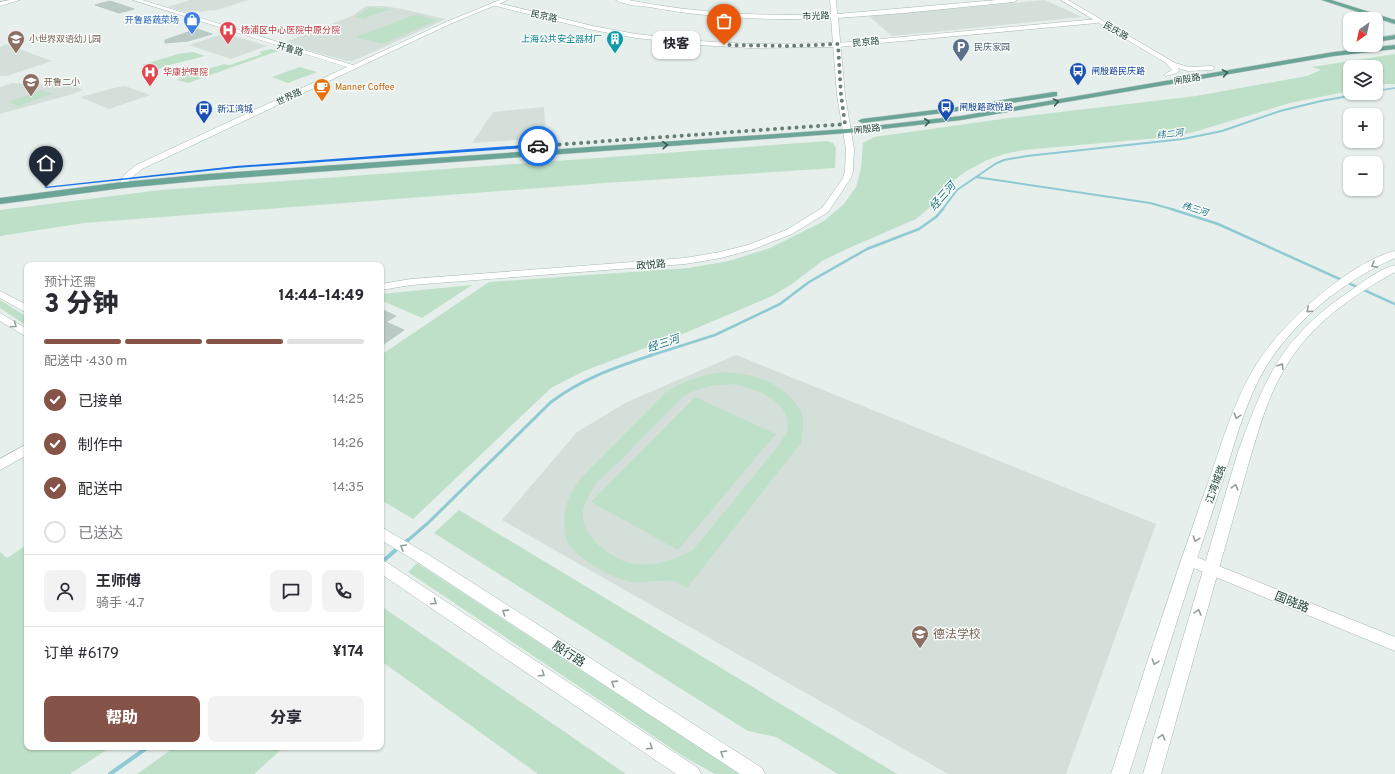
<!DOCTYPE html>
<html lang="zh">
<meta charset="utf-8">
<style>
:root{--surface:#fff;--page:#f2f2f3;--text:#2b2b33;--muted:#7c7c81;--line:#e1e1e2;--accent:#855347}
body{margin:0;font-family:Overpass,"Noto Sans SC",sans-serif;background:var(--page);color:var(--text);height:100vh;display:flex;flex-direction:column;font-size:15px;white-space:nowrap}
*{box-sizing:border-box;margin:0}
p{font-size:13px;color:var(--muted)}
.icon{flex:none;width:22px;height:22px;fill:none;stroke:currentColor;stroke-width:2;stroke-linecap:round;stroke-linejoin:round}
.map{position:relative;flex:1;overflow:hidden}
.sheet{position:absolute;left:24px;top:262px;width:360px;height:488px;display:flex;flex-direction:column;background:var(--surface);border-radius:8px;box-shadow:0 1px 3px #0004}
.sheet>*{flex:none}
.needle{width:26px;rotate:213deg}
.controls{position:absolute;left:1343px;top:12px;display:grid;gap:8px}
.controls a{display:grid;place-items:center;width:40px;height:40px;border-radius:8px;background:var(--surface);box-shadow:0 1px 3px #0004;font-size:20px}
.pin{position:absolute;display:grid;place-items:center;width:34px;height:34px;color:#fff;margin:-41px -17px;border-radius:50% 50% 50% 0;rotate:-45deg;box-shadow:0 0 4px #0007}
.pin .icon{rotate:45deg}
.courier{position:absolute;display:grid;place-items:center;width:40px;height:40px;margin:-20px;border:3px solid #1a73e8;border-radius:50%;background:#fff;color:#222;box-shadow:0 1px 5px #0007}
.bubble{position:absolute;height:28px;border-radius:8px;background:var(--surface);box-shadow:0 1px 3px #0004;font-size:13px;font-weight:800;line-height:28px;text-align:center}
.head em{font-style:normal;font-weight:800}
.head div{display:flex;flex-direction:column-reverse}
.head{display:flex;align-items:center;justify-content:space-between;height:68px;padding:0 20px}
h1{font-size:26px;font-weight:800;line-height:30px}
.bar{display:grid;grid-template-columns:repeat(4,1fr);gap:6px 4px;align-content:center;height:48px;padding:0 20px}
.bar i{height:5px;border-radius:3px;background:var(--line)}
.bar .on{background:var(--accent)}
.bar p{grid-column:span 4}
.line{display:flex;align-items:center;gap:10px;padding:0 20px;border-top:1px solid var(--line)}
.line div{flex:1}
.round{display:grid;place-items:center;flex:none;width:42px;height:42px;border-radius:8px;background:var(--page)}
ol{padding:0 20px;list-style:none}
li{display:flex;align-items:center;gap:12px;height:44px}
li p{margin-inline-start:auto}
li .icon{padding:4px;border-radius:50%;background:var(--accent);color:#fff;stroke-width:4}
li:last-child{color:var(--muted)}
li i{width:22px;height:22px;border:2px solid var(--line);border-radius:50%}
.button{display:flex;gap:8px;margin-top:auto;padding:8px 20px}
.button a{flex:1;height:46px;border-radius:8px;background:var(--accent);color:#fff;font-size:16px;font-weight:800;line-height:46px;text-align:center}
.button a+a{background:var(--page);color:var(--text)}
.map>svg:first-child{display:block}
.built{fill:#d4dfda}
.green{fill:#bfe0c8;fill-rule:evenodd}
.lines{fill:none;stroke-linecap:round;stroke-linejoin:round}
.stream-far4{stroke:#8ec9d4;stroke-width:1.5}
.stream-far3{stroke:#8ec9d4;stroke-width:2}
.stream-far2{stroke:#8ec9d4;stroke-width:2.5}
.stream-far1{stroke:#8ec9d4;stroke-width:3}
.stream{stroke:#8ec9d4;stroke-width:4}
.building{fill:#bbcac4;stroke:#b8c9c2}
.street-casing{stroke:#a8b8b2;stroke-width:1}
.secondary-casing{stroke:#a4bbb3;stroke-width:1}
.primary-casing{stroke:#c2cac8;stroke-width:1}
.street{fill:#fff;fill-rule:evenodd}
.secondary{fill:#fff;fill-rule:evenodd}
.primary{fill:#6aa596;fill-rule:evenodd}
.oneway{stroke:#365b51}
.oneway2{stroke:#92a09c}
.route{fill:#1a73e8}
.done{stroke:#687f78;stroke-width:4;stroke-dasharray:0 7.2}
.labels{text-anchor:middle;stroke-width:3;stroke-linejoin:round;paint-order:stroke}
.far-street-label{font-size:9px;fill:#24423a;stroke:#f7fbf9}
.far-shop-label{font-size:9px;fill:#366cbe;stroke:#f7fbf9;text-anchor:end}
.far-health-label{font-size:9px;fill:#be3a42;stroke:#f7fbf9;text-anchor:start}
.far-education-label{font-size:9px;fill:#785e54;stroke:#f7fbf9;text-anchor:start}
.far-culture-label{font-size:9px;fill:#0d838f;stroke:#f7fbf9;text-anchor:end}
.far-service-label{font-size:9px;fill:#4e5e75;stroke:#f7fbf9;text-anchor:start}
.far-transit-label{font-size:9px;fill:#164399;stroke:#f7fbf9;text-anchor:start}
.far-food-label{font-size:9px;fill:#c56008;stroke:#f7fbf9;text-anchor:start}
.far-water-label{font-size:9px;font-style:italic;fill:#1c6f80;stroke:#f7fbf9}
.street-label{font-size:10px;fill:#24423a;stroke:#f7fbf9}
.water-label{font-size:11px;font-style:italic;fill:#1c6f80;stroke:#f7fbf9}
.near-street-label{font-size:12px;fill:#24423a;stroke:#f7fbf9}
.near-education-label{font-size:12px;fill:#785e54;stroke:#f7fbf9;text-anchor:start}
</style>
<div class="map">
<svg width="1395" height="774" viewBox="0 0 1395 774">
<rect width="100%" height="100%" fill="#e6efeb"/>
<path class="built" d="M190 0H248L214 11 211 10 202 12 198 11 189 13 167 7Z
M1045 0 1082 17 892 36 869 16Z
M366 6H384L402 9 446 19 353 61H347L283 43 352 16Z
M225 33 267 46 231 59 189 45Z
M6 44 52 61 7 76H0V47Z
M12 83 75 86 83 90 73 94 0 114V87Z
M125 86 150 95 109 109 80 97 118 87Z
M544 107 546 138 472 143 493 112Z
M736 355 1156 524 1066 774H948L502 520 577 432 627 402Z"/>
<path class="green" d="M370 7 390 9 363 19 355 17Z
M418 15 438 20 383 44 356 37 411 16Z
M271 49 278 51 188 83 177 80 181 78 177 76 192 74 224 64 230 65 262 54 259 52Z
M193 52 205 56 165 66 155 71 142 65 178 54Z
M1395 54V84H1378L1376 87V67H1350V91L1290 103 1194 132 1169 137 1024 150 1004 154 987 160 965 172 948 185 935 203 916 219 849 248 822 261 792 284 772 296 685 333 584 371 551 388 413 519 381 500V355L489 282 688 268 729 261 770 248 824 221 844 204 856 187 861 168 863 143 874 137 1009 118 1196 96 1307 76 1321 70 1312 67Z
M300 67 317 72 288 83 272 77Z
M42 90 52 94 18 106 8 102Z
M827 141 833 143 836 148 835 168 605 183 84 223 0 236V210L161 190Z
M472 285 422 318 385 302H381V294Z
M0 300 27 317V326L0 308Z
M722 372C733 373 745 373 756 377 773 382 797 397 802 415 805 423 802 434 801 443L687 588C683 586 678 582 673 581 668 579 643 583 634 582 614 580 576 559 567 541 565 538 566 533 565 529 562 509 569 494 581 478L665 393C683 381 701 375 722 372ZM732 384C755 388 796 402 786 434 784 437 781 441 779 445L693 550C671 562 640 571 617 558 602 549 586 537 583 518 581 508 589 495 594 487 601 477 613 468 622 459 642 438 663 417 684 396 699 387 715 385 732 384Z
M695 397 776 434 678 550 591 502Z
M459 510 897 774H838L776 737 748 731 434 533Z
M27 545V747H111L70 774H0V552L7 558Z
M417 563 740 774H715L686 758 408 572Z
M381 606 626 774H538L381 661Z
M175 747H284L254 774H137Z"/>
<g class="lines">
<path class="stream-far4" d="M1376 91 1395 88"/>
<path class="stream-far3" d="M976 177 1150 203 1175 210
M942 210 957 190 995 164 1004 160 1027 156 1183 139 1222 131 1280 111 1321 101 1366 93"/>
<path class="stream-far2" d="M1171 209 1218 224 1395 304
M649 356 715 335 780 304 809 282 867 249 919 229 936 217 943 209"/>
<path class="stream-far1" d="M407 541 428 523 551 402C583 378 614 368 652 355"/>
<path class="stream" d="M404 544 408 540
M381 563 399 547
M110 774 148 747"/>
</g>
<path class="building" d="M110 1 134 9 119 13 95 5Z
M197 29 212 34 188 41 165 43V40Z
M381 309 396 316 386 322 404 330 381 346Z"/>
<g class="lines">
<defs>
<path id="street" d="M494 2 593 26 636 34 699 41 750 44 838 43 1097 19 1100 21 1097 23 838 47 750 48 699 45 636 38 593 30 492 5 491 4Z
M844 129H847L851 131 854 149 853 171 851 178 828 212 792 234 754 249 721 258 685 264 411 285 381 290V284L411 279 685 258 720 252 748 245 786 230 822 208 843 178 845 171 846 149 843 131Z
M27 444V455L0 470V459Z
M1189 554 1395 637V651L1184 564 1182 560 1184 556Z"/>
<path id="secondary" d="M10 0H20L0 6V2Z
M133 0H142L353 65 446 22 500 0H508L450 24 142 169 131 178 126 187 123 188 119 185 124 175 136 165 347 67Z
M616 0H628C695 13 763 17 831 14L830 0H836L837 14 997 0H1017L1014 2 904 13 838 18 845 95 851 131 847 133 843 131 837 95 831 18C770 21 709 18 649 7 639 6 624 5 616 0Z
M1061 0H1068L1175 63 1189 67 1212 66 1215 68 1212 70 1188 71 1178 68 1179 70 1177 73 1165 76V74L1172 70 1166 63Z
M1395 251V258C1345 280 1297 318 1267 365 1244 402 1234 448 1220 489 1188 583 1159 679 1129 774H1111C1141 681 1171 587 1204 494 1220 451 1231 405 1256 365 1280 325 1349 262 1395 251Z
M1395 265V272C1352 296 1308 326 1284 370 1268 396 1260 426 1251 455L1161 774H1143L1237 455C1265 377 1282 336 1353 289 1365 280 1380 269 1395 265Z
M0 291 27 305V313L0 298Z
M0 313 27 329V337L0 321Z
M381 527 429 555 762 768 765 774H740L419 563 381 540Z
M381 560 386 562 698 768 701 774H676L381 574Z"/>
<path id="primary" d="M1322 0H1331L1395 20V24Z
M1395 35V39L1376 42V38Z
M1395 45V49L1334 56 961 120 847 133 208 180 123 188 0 204V198L123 182 208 174 847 129 961 116 1334 52Z
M1054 92H1057V96L951 112 862 123 858 121 862 119 951 108Z"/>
</defs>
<use href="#street" class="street-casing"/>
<use href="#secondary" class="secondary-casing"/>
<use href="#primary" class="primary-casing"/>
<use href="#street" class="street"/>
<use href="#secondary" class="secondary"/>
<use href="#primary" class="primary"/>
</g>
<defs><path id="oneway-chevron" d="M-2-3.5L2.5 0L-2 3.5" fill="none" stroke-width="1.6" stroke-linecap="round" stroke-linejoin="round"/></defs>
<g class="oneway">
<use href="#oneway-chevron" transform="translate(1225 73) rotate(-10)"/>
<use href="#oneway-chevron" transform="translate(1056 102) rotate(-10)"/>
<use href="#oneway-chevron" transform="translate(927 122) rotate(-7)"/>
<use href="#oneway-chevron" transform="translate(665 145) rotate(-4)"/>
</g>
<g class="oneway2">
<use href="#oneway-chevron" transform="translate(1374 265) rotate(151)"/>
<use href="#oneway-chevron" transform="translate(1309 310) rotate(138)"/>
<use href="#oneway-chevron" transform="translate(14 325) rotate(35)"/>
<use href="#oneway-chevron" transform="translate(1281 366) rotate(-58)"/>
<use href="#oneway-chevron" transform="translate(1237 416) rotate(106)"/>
<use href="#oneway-chevron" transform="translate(1235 487) rotate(-74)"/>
<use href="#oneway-chevron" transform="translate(1196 539) rotate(108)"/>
<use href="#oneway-chevron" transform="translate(403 547) rotate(-149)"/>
<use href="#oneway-chevron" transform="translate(434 602) rotate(34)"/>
<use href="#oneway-chevron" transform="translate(505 612) rotate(-147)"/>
<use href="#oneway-chevron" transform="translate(1198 612) rotate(-74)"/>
<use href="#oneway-chevron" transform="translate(1155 662) rotate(107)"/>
<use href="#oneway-chevron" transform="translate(542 674) rotate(34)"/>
<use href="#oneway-chevron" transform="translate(614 683) rotate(-147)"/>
<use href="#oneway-chevron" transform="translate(1162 737) rotate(-74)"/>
<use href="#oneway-chevron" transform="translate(650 747) rotate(34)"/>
<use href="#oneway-chevron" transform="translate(723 753) rotate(-148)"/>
</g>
<path class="route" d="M538 144 539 147 236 168 46 188 44 187 236 166Z"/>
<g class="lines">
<path class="done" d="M538 146 845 124 841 95 838 44 791 46 724 45"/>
</g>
<defs>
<symbol id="shop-pin" viewBox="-11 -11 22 30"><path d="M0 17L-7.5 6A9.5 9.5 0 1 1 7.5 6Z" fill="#3f7fe0" stroke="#f7fbf9"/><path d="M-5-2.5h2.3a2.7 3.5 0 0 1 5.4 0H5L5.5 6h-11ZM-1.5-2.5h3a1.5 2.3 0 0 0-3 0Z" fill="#fff"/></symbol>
<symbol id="hospital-pin" viewBox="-11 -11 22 30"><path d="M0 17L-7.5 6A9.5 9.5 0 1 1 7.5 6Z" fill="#e0444e" stroke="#f7fbf9"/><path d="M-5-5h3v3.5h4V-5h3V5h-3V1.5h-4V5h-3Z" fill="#fff"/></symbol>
<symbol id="school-pin" viewBox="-11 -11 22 30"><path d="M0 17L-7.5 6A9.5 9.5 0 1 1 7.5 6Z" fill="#8d6e63" stroke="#f7fbf9"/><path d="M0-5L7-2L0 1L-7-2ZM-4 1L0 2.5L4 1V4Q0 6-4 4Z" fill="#fff"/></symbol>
<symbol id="building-pin" viewBox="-11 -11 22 30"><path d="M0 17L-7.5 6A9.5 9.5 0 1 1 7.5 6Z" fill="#0f9aa8" stroke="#f7fbf9"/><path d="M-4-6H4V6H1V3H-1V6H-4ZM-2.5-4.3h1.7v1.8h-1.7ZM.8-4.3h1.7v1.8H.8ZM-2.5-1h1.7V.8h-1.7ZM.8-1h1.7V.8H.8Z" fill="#fff"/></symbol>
<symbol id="parking-pin" viewBox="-11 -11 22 30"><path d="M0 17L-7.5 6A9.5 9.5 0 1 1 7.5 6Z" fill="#5c6f8a" stroke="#f7fbf9"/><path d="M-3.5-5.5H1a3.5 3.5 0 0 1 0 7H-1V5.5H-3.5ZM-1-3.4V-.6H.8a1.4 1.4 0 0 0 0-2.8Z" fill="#fff"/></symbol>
<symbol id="bus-pin" viewBox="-11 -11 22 30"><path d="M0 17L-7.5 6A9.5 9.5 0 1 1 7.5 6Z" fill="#1a4fb4" stroke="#f7fbf9"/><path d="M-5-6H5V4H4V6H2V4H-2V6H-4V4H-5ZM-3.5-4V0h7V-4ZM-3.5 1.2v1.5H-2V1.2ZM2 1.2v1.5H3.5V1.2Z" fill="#fff"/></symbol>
<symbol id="cafe-pin" viewBox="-11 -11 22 30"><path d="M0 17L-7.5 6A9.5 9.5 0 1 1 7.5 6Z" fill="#e8710a" stroke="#f7fbf9"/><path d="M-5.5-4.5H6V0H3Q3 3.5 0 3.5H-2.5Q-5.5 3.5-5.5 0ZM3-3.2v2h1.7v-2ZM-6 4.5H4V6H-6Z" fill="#fff"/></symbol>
</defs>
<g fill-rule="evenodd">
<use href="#shop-pin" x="182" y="10" width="20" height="27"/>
<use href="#hospital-pin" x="218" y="20" width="20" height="27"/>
<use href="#school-pin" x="6" y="29" width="20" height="27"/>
<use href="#building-pin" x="605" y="29" width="20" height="27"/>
<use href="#parking-pin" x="951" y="37" width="20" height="27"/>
<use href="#bus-pin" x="1068" y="61" width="20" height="27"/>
<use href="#hospital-pin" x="140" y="62" width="20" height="27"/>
<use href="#school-pin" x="21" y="72" width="20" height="27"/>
<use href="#cafe-pin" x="312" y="77" width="20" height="27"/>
<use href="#bus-pin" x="936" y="97" width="20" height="27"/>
<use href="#bus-pin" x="194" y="99" width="20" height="27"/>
<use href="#school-pin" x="910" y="624" width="20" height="27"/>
</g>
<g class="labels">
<g class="far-street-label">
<text transform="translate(544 16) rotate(13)" y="3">民京路</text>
<text transform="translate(816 16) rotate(-2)" y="3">市光路</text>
<text transform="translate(1116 31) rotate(30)" y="3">民庆路</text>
<text transform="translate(866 42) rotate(-5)" y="3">民京路</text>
<text transform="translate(290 49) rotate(17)" y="3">开鲁路</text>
<text transform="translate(1187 79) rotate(-10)" y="3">闸殷路</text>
<text transform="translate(289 97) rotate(-25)" y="3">世界路</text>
<text transform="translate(867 129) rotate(-7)" y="3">闸殷路</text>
</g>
<g class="far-shop-label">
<text x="179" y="23">开鲁路蔬菜场</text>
</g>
<g class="far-health-label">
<text x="241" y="33">杨浦区中心医院中原分院</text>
<text x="163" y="75">华康护理院</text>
</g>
<g class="far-education-label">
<text x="29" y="42">小世界双语幼儿园</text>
<text x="44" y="85">开鲁二小</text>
</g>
<g class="far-culture-label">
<text x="602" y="42">上海公共安全器材厂</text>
</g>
<g class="far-service-label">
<text x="974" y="50">民庆家园</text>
</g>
<g class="far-transit-label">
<text x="1091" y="74">闸殷路民庆路</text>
<text x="959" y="110">闸殷路政悦路</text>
<text x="217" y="112">新江湾城</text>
</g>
<g class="far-food-label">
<text x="335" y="90">Manner Coffee</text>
</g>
<g class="far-water-label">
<text transform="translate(1170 134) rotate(-7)" y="3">纬二河</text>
<text transform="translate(1195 209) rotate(18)" y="3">纬三河</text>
</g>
<g class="street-label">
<text transform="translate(651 264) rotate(-5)" y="4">政悦路</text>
<text transform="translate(1215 484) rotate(-70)" y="4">江湾城路</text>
</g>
<g class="water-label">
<text transform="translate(942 196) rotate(-48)" y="4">经三河</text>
<text transform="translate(663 343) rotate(-18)" y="4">经三河</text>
</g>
<g class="near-street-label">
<text transform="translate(1292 602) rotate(22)" y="4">国晓路</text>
<text transform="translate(569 654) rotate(33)" y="4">殷行路</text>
</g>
<g class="near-education-label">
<text x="933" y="638">德法学校</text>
</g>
</g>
</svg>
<div class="controls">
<a><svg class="needle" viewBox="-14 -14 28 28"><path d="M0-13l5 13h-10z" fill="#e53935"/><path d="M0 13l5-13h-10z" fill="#7c7c81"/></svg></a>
<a><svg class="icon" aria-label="layers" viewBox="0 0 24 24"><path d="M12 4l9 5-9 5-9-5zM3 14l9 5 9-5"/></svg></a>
<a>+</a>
<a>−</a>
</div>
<div class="pin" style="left:724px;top:45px;background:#ea580c"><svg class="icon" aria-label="bag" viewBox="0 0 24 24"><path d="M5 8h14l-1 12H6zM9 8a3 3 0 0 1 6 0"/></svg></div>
<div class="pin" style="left:46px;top:187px;background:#1f2937"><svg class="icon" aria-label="home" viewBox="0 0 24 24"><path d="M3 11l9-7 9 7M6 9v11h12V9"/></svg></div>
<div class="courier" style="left:538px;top:146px"><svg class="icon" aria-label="car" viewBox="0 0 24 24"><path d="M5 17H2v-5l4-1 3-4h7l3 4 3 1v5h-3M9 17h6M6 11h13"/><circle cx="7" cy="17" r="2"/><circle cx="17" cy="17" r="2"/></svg></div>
<div class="bubble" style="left:652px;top:31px;width:48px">快客</div>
<section class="sheet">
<div class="head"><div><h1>3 分钟</h1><p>预计还需</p></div><em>14:44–14:49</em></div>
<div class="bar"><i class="on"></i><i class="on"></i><i class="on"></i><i></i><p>配送中 · 430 m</p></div>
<ol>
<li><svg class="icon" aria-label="check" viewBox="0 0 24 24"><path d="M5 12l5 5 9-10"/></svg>已接单<p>14:25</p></li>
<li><svg class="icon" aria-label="check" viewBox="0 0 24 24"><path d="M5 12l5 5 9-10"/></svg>制作中<p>14:26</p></li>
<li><svg class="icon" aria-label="check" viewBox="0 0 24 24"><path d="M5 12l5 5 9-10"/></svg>配送中<p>14:35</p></li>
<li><i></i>已送达</li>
</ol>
<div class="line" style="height:72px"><a class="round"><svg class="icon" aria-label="person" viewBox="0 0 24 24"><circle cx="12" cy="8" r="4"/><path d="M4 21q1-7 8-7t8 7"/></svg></a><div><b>王师傅</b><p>骑手 · 4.7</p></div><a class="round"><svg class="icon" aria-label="chat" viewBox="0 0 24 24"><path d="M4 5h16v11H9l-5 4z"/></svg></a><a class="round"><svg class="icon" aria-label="phone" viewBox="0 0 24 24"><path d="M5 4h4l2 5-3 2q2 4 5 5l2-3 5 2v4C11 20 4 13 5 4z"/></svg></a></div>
<div class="line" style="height:52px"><div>订单 #6179</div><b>¥174</b></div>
<div class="button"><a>帮助</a><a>分享</a></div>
</section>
</div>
